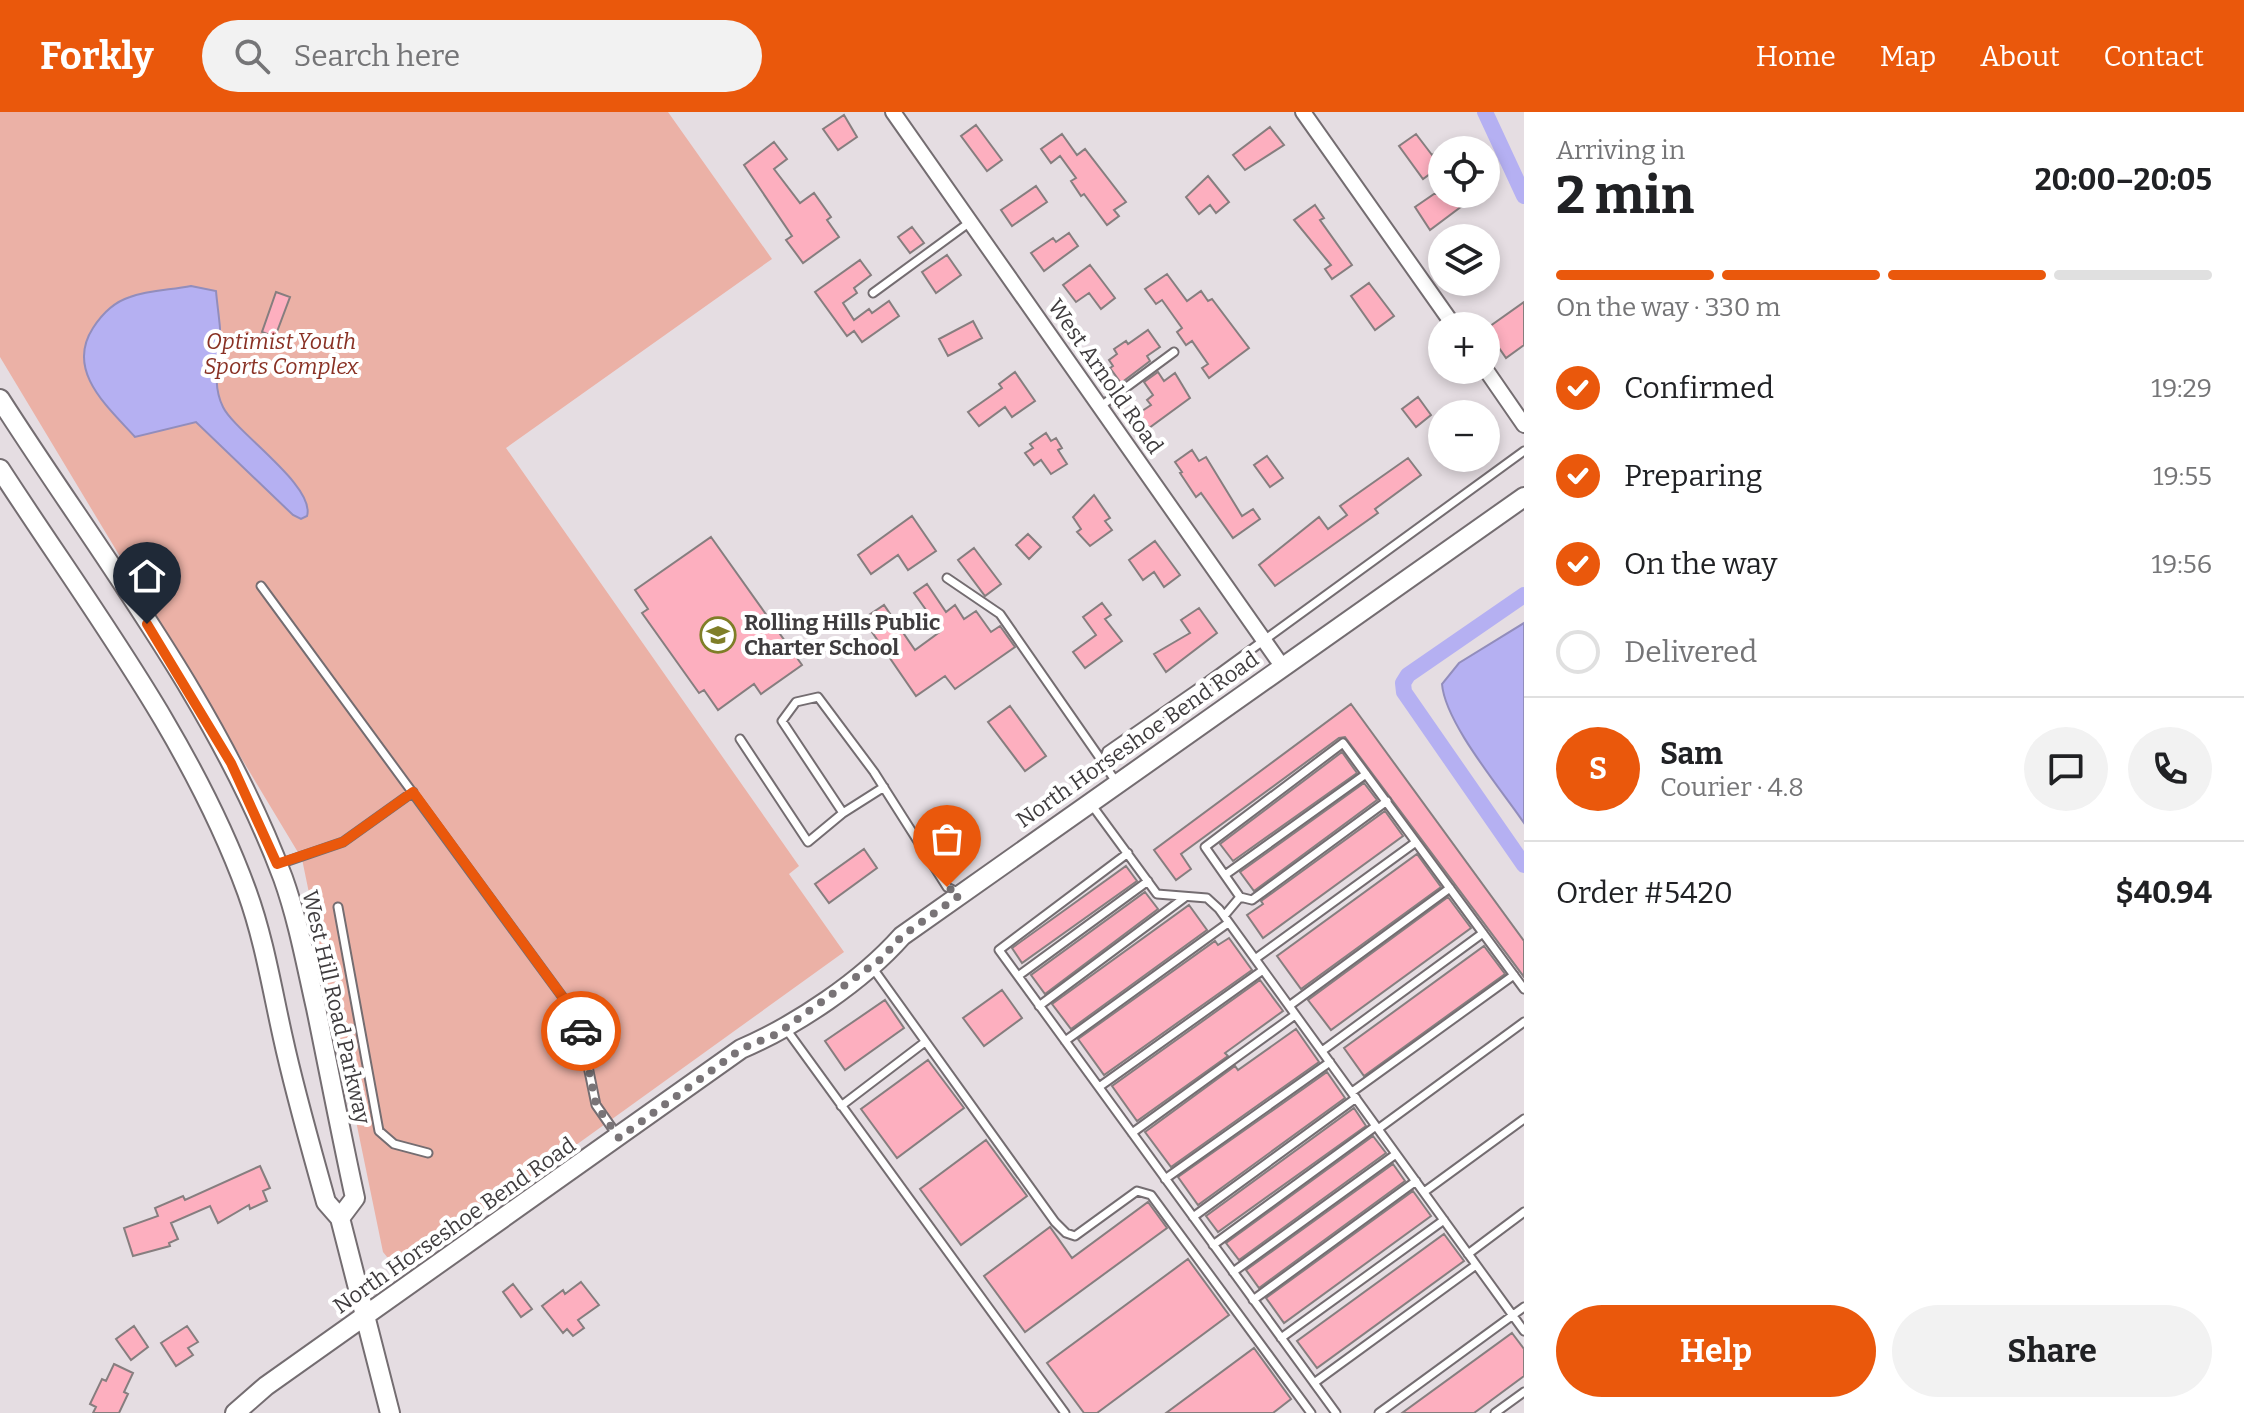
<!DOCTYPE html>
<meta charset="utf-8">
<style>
:root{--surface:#fff;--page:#f2f2f2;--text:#202124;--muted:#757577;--line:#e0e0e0;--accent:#ea580c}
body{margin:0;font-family:Bitter,serif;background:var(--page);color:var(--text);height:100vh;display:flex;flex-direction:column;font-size:30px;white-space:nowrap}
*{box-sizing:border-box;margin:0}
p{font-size:26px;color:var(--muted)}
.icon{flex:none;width:44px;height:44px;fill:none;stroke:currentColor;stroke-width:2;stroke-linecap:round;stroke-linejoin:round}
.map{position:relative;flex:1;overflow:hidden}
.panel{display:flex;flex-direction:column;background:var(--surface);width:720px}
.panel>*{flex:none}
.buttons{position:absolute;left:1428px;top:24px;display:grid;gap:16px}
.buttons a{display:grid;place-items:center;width:72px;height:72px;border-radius:50%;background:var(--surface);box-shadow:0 4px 12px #0003;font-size:40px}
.pin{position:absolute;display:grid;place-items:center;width:68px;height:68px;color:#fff;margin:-82px -34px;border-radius:50% 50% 50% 0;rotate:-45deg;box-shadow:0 0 8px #0007}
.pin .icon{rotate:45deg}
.courier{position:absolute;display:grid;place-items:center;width:80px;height:80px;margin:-40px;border:6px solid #ea580c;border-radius:50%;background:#fff;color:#222;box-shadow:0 2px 10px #0007}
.overview em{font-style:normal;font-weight:700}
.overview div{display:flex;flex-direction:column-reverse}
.overview{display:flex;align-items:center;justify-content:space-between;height:136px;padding:0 32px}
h1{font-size:52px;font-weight:700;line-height:60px}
.bar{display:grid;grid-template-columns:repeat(4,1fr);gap:12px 8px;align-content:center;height:96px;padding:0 32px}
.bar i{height:10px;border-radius:6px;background:var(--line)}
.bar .current{background:var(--accent)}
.bar p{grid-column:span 4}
.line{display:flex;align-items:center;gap:20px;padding:0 32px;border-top:2px solid var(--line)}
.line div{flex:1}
.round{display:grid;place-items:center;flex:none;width:84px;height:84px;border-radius:42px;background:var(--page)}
ol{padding:0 32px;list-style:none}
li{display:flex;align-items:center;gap:24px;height:88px}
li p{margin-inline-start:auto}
li .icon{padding:8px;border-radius:50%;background:var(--accent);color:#fff;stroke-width:4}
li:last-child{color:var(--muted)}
li i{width:44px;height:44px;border:4px solid var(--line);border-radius:50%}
.button{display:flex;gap:16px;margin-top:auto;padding:16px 32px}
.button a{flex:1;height:92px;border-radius:48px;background:var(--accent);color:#fff;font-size:32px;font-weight:700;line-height:92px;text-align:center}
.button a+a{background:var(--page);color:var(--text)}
header{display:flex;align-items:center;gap:48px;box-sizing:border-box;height:112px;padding:0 40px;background:var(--accent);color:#fff}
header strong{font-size:38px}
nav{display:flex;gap:44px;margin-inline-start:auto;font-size:28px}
.search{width:560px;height:72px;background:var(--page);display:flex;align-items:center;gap:20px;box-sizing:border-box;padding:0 28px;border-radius:44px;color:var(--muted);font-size:30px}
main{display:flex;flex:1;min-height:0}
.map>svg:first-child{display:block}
.green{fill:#ebb1a6}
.water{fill:#b5b0f2;stroke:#928dbc;stroke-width:2}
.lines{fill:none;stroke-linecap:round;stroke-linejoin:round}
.canal{stroke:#b5b0f2;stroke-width:16}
.building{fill:#fdafbf;stroke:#867e7f;stroke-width:2}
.service-casing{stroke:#746d71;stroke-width:11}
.minor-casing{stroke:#746d71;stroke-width:18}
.tertiary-casing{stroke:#746d71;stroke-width:22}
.service{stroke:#fff;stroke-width:7}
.minor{stroke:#fff;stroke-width:14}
.tertiary{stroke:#fff;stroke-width:18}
.done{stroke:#797477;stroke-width:8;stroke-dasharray:0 14.4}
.route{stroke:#ea580c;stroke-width:10}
.labels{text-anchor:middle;stroke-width:8;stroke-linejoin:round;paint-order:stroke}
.park-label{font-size:22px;font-style:italic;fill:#893124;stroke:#fff}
.street-label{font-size:22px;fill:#3f3c3e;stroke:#fff}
.poi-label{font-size:22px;font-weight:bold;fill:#3f3c3e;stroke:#fff;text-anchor:start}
</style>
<header>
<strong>Forkly</strong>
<div class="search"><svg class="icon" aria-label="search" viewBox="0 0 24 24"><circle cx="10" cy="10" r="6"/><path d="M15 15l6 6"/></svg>Search here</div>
<nav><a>Home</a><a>Map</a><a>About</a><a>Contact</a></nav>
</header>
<main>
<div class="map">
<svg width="1524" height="1301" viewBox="0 0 1524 1301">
<rect width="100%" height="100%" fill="#e5dde2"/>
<path class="green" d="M0 0H668L772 147 506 336 799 754 789 762 844 840 454 1121 406 1151H392L383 1140 302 747 0 245Z"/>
<path class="water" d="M191 174 216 179C217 191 219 204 220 216 221 242 210 269 223 295 235 320 316 374 307 404L301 407 293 403 196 310 135 325C108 295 65 259 93 216 102 202 114 190 130 185 149 178 171 178 191 174Z
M1524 511V711C1501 677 1445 611 1442 572L1459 551Z"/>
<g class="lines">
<path class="canal" d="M1485 0 1524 84
M1524 483 1408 563 1403 571 1404 580 1524 753"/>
</g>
<path class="building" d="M844 3 857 25 838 38 823 17Z
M976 13 1002 48 987 59 961 24Z
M1270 15 1284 33 1245 58 1233 43Z
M1062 22 1077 43 1085 37 1126 90 1114 98 1119 104 1107 113 1084 82 1081 84 1071 69 1076 66 1060 44 1051 51 1041 37Z
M1416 22 1432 43 1442 36V53L1423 67 1399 34Z
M774 30 787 47 774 57 800 91 814 81 831 105 827 108 839 125 803 151 786 128 792 124 744 53Z
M1208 64 1229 90 1216 101 1210 93 1199 102 1186 85Z
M1036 74 1047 90 1012 114 1001 98Z
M1434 82H1478L1430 118 1415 95Z
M1315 93 1324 106 1320 108 1352 153 1332 167 1325 157 1331 153 1294 108Z
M912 115 924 131 910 141 898 125Z
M1069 121 1078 134 1044 159 1031 141 1053 126 1056 130Z
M947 143 961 163 936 181 922 160Z
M860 148 871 163 854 176 857 181 843 191 854 208 869 197 872 201 889 189 899 204 862 230 854 219 847 224 815 180Z
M1090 153 1115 186 1101 197 1089 181 1076 190 1063 173Z
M1167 162 1187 189 1201 179 1208 189 1212 187 1249 236 1209 266 1202 256 1208 252 1192 229 1186 233 1177 220 1182 216 1162 188 1156 192 1145 177Z
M1369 171 1394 204 1375 218 1351 184Z
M276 180 290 185 275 225 262 220Z
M1524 190V233L1506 246 1486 217Z
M973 209 982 226 948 244 939 227Z
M1148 218 1160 235 1147 244 1150 249 1121 271 1110 256 1113 254 1109 248 1117 242 1114 237 1126 229 1128 232Z
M1015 260 1035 289 1012 305 1005 295 979 314 968 300 1002 276 999 272Z
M1158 260 1164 269 1175 261 1190 286 1149 316 1139 301 1151 293 1147 288 1153 283 1144 270Z
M1418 285 1431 303 1416 315 1402 297Z
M1046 321 1051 329 1056 326 1062 336 1058 338 1067 352 1051 362 1041 348 1034 353 1025 341 1033 336 1030 332Z
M1192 338 1199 349 1206 345 1242 404 1253 397 1260 407 1233 426 1201 381 1196 385 1180 361 1182 360 1175 350Z
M1267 344 1283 366 1270 375 1254 353Z
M1408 346 1421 363 1375 397 1378 401 1275 474 1259 453 1319 405 1328 417 1347 403 1340 394Z
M1094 383 1110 406 1105 409 1112 418 1090 434 1077 420 1081 417 1073 405Z
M912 404 936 439 908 458 898 443 871 462 858 443Z
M1028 422 1041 435 1029 447 1016 433Z
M711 425 802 553 761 582 754 572 718 598 704 578 699 581 642 501 648 497 635 478Z
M1155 429 1180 463 1164 475 1154 460 1143 468 1129 448Z
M974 436 1001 472 985 484 958 448Z
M927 472 946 500 955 493 964 507 976 499 991 520 1000 514 1015 535 955 577 945 564 916 584 863 507 884 493 915 538 941 519 914 481Z
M1102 491 1111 503 1105 507 1122 529 1085 556 1073 540 1096 523 1083 505Z
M1199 496 1217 521 1166 560 1154 542 1190 521 1181 508Z
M1351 592 1524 829V865L1345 625 1339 626 1181 742 1191 757 1176 768 1154 738Z
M1010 594 1046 644 1025 659 988 610Z
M1342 640 1357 661 1233 749 1220 732Z
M1364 671 1377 688 1254 779 1240 760Z
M1385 699 1403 724 1263 826 1247 803 1263 792 1261 789Z
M864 737 877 756 829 791 815 772Z
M1417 742 1441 775 1301 877 1277 844Z
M1126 754 1137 769 1022 851 1012 836Z
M1145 780 1158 797 1045 882 1031 863Z
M1448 785 1471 816 1331 918 1308 888Z
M1189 793 1207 818 1071 917 1052 892Z
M1229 826 1252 858 1104 963 1078 927 1215 829 1218 833Z
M1484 834 1505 862 1364 964 1344 936Z
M1260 868 1283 899 1225 941 1228 944 1137 1009 1112 974Z
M1002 878 1022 906 984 934 963 906Z
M885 888 904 916 845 958 825 929Z
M1296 917 1319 950 1171 1055 1145 1020 1235 954 1238 958Z
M928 948 964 996 897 1046 861 997Z
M1327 960 1345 986 1198 1093 1178 1065Z
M1354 996 1366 1014 1218 1120 1206 1104Z
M1373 1024 1386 1041 1239 1148 1226 1131Z
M986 1028 1027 1084 961 1133 920 1077Z
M1393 1052 1405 1069 1259 1176 1246 1158Z
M260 1054 270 1076 263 1079 267 1089 250 1097 249 1093 218 1111 210 1094 171 1111 178 1127 169 1131 170 1134 133 1144 124 1116 158 1104 155 1096 183 1084 185 1088Z
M1413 1079 1431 1104 1284 1211 1266 1186Z
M1148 1090 1167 1116 1025 1220 984 1164 1050 1115 1072 1146Z
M1444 1122 1464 1149 1317 1256 1297 1229Z
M1188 1147 1229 1203 1097 1301H1084L1047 1251Z
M581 1170 599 1193 578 1208 584 1216 573 1224 567 1217 563 1221 542 1194 563 1178 565 1182Z
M513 1172 532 1197 521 1205 503 1180Z
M134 1214 148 1235 131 1248 116 1227Z
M187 1214 198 1230 188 1236 193 1243 176 1254 161 1231Z
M1512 1221 1524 1237V1264L1474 1301H1402Z
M1254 1236 1291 1287 1273 1301H1166Z
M114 1252 133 1261 124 1280 128 1282 119 1301H93L96 1295 90 1292 102 1267 106 1269Z"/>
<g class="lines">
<defs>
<path id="service" d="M873 181 970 110
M1101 294 1174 240
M947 466 1000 502 1102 649
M261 474 578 906 596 993 617 1023
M740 627 808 730 843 701 884 675
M1117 671 1103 651 1107 639 1208 569 1524 339
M1091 692 1157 782 1207 786 1219 797 1524 1219
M843 701 782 609 796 590 818 585 874 660 947 775 959 781
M1128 741 999 838 1336 1301
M279 752 343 730 413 680
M1225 763 1366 662
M1240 785 1252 788 1387 689
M338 795 379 1019 394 1032 428 1041
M1224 804 1240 785 1205 735 1343 631 1524 877
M1255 847 1416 730
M872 855 1055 1110 1066 1121 1075 1124 1137 1079 1151 1083 1311 1301
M1018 864 1148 769
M1039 894 1184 786
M1289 894 1450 776
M786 917 1065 1301
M1065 929 1228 811
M1322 939 1483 821
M1099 975 1263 858
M1352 980 1514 863
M841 994 925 930
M1378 1017 1524 910
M1132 1021 1295 903
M1165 1067 1330 950
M1424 1080 1524 1007
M1193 1105 1356 986
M1213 1133 1376 1014
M1468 1142 1524 1100
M1233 1160 1396 1042
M1253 1188 1416 1069
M1281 1226 1444 1108
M1314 1271 1476 1153
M1379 1301 1524 1195
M1495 1301 1524 1280"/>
<path id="minor" d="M893 0 1282 554
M1303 0 1454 214
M1486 258 1524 313"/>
<path id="tertiary" d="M0 287C99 442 218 592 283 766 298 808 306 852 316 896 329 959 341 1022 355 1086L340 1106
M0 357C88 493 191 626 247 780 264 827 272 877 283 926 295 981 311 1036 326 1090L340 1106 390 1301
M235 1301 266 1274 741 937C797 913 862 869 902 824L1524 385"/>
</defs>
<use href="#service" class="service-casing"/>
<use href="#minor" class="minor-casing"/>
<use href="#tertiary" class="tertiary-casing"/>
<use href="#service" class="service"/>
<use href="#minor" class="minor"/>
<use href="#tertiary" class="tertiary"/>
</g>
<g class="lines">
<path class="done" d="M581 919 596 993 619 1026 741 937 777 922 881 847 902 824 960 783 947 775"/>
<path class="route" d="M147 512 231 651 277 752 343 730 413 680 578 906 581 919"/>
</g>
<defs>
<symbol id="school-ring" viewBox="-11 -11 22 22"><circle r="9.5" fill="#fff" stroke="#7f7e27" stroke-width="1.5"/><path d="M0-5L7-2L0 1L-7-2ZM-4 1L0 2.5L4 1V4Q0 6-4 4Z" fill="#7f7e27"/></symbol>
</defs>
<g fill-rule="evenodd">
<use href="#school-ring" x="698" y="503" width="40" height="40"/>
</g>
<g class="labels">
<g class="park-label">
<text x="281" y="237">Optimist Youth<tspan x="281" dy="25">Sports Complex</tspan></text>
</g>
<g class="street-label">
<text transform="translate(1106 264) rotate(55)" y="8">West Arnold Road</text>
<text transform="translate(1137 627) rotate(-35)" y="8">North Horseshoe Bend Road</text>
<text transform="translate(337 895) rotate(77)" y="8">West Hill Road Parkway</text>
<text transform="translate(454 1113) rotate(-35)" y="8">North Horseshoe Bend Road</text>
</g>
<g class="poi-label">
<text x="744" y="518">Rolling Hills Public<tspan x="744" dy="25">Charter School</tspan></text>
</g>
</g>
</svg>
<div class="buttons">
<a><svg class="icon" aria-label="locate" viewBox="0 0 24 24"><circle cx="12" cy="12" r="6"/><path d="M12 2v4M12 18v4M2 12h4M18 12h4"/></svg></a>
<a><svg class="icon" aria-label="layers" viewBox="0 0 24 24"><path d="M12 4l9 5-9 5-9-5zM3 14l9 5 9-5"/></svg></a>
<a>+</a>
<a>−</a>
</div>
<div class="pin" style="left:947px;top:775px;background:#ea580c"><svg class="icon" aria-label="bag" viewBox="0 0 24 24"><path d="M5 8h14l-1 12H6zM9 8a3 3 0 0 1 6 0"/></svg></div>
<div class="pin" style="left:147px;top:512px;background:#1f2937"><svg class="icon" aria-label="home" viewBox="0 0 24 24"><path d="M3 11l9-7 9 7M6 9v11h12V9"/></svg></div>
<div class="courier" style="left:581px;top:919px"><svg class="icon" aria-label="car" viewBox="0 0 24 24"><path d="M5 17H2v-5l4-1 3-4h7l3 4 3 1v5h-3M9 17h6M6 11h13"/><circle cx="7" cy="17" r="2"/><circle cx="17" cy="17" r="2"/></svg></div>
</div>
<section class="panel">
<div class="overview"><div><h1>2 min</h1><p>Arriving in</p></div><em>20:00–20:05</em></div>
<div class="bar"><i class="current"></i><i class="current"></i><i class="current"></i><i></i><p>On the way · 330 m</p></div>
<ol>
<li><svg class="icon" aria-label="check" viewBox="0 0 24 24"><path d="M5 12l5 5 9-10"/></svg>Confirmed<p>19:29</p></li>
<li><svg class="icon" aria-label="check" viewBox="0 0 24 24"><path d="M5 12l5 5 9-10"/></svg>Preparing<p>19:55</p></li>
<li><svg class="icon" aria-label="check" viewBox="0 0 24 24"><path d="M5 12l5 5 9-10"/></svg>On the way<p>19:56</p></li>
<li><i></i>Delivered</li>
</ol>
<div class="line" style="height:144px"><b class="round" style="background:var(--accent);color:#fff">S</b><div><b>Sam</b><p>Courier · 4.8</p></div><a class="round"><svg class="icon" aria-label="chat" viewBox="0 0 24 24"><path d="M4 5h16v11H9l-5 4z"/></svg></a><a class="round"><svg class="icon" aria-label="phone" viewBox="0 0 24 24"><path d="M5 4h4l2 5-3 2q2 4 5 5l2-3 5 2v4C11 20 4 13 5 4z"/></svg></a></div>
<div class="line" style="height:104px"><div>Order #5420</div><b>$40.94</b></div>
<div class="button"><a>Help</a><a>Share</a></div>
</section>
</main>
